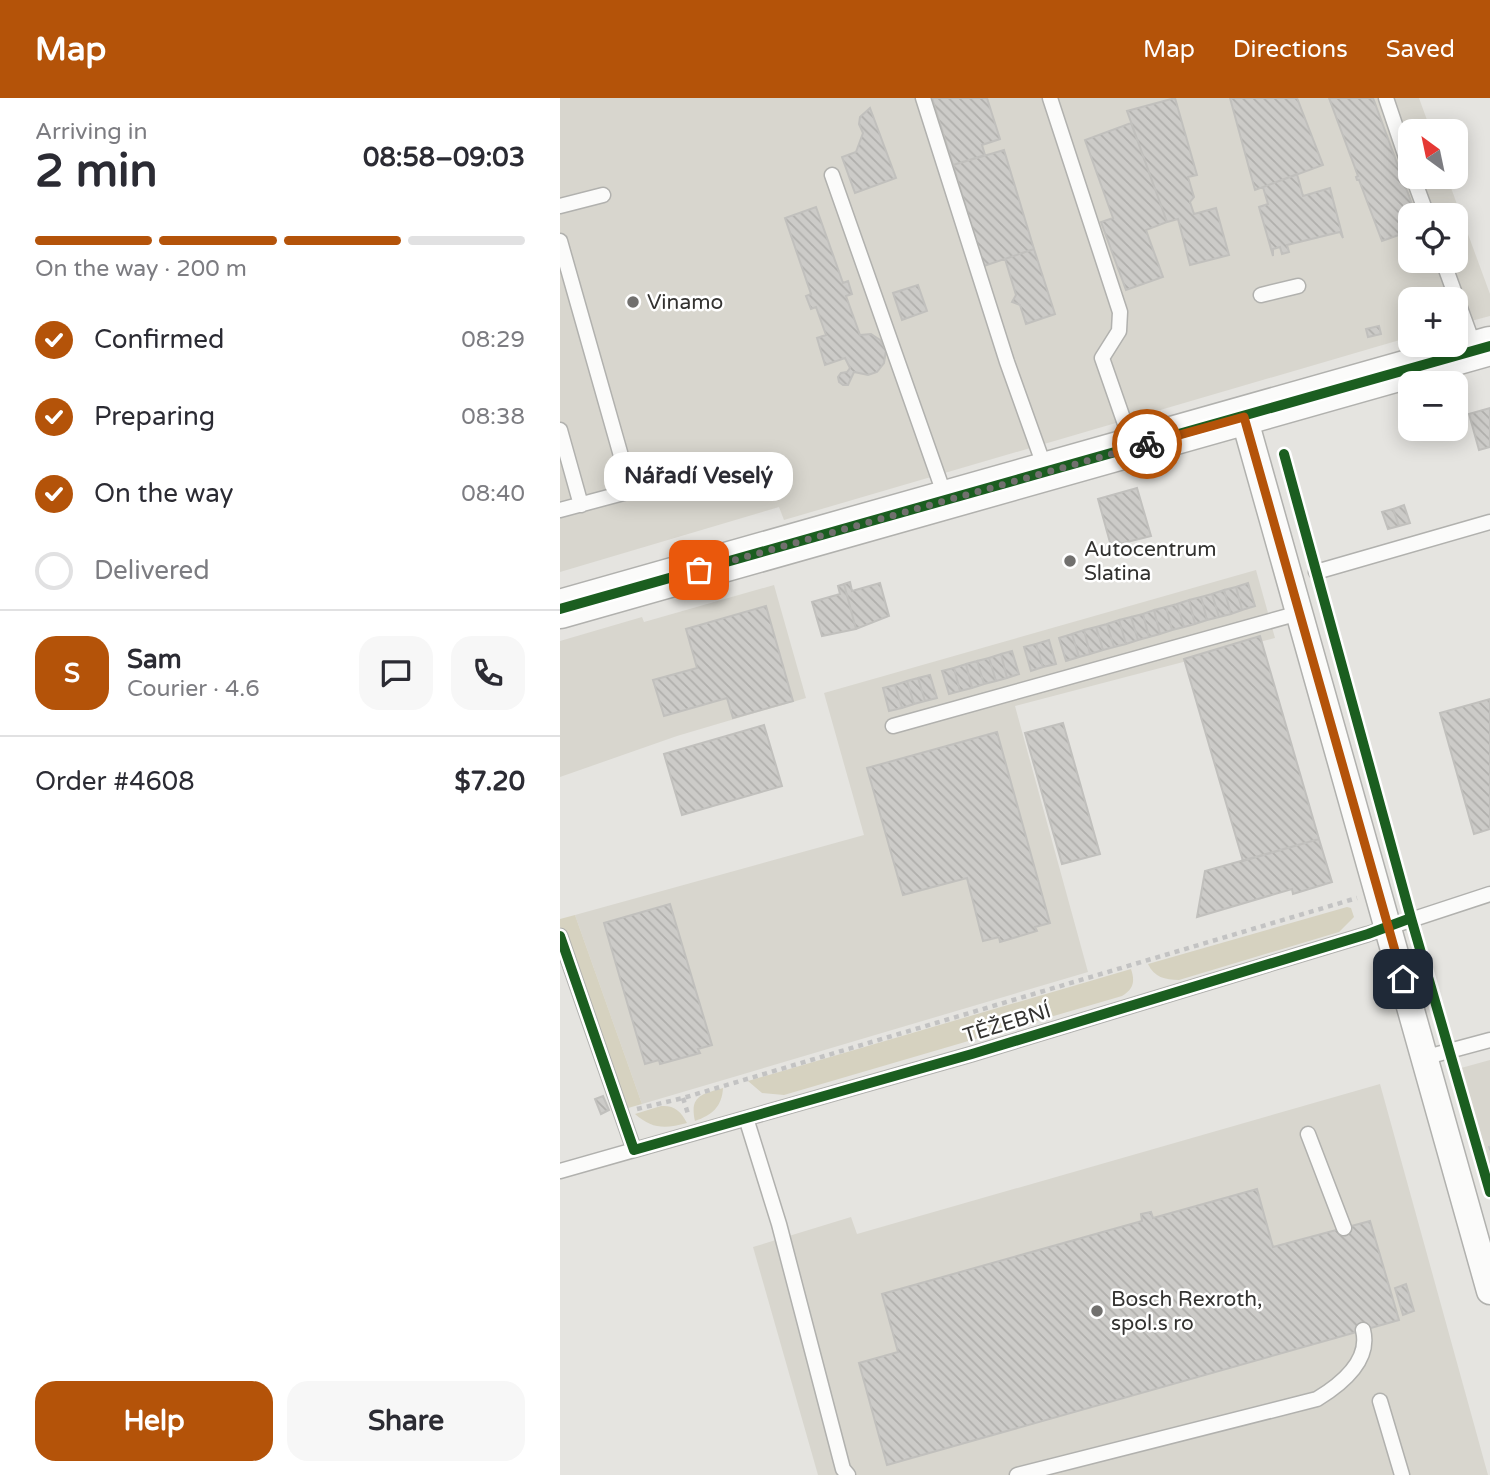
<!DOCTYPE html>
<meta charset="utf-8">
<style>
:root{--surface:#fff;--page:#f7f7f7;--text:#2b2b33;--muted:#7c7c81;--line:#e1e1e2;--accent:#b45309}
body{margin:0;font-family:"Varela Round",sans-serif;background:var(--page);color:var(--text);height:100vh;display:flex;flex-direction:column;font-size:26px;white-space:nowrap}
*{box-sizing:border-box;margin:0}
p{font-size:23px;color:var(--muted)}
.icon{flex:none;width:38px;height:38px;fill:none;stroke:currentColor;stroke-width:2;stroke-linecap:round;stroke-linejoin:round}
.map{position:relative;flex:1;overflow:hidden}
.side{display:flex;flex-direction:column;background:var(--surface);width:560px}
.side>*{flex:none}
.needle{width:46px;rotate:327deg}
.buttons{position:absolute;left:838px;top:21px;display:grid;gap:14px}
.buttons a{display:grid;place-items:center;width:70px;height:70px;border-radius:14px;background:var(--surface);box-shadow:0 4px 18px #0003;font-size:35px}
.pin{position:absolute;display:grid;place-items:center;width:60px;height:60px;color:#fff;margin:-30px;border-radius:14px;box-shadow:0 4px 10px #0006}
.courier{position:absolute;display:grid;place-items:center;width:70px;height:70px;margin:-35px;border:5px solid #b45309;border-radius:50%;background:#fff;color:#222;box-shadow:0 2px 9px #0007}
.bubble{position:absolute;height:49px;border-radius:21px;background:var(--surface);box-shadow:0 4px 18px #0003;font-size:23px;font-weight:700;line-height:49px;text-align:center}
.overview em{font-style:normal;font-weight:700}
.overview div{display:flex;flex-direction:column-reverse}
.overview{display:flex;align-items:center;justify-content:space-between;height:119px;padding:0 35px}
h1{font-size:46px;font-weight:700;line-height:52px}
.bar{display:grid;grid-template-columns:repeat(4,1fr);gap:10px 7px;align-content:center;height:84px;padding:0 35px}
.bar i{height:9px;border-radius:5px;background:var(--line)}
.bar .active{background:var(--accent)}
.bar p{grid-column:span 4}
.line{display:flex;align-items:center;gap:18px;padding:0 35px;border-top:2px solid var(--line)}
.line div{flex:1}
.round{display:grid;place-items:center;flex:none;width:74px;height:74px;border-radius:21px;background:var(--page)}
ol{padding:0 35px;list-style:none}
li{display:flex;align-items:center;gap:21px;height:77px}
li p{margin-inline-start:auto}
li .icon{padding:7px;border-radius:50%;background:var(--accent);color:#fff;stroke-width:4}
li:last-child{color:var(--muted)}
li i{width:38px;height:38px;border:4px solid var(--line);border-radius:50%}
.action{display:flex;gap:14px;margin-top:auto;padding:14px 35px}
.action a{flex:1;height:80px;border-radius:21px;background:var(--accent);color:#fff;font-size:28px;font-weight:700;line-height:80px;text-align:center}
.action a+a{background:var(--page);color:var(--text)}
header{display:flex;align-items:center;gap:42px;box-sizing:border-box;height:98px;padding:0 35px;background:var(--accent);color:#fff}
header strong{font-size:33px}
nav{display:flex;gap:38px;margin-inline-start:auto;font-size:24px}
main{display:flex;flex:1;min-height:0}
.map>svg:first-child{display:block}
.built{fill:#d8d6ce;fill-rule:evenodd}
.grass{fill:#d6d2c0}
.building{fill:url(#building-back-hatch);stroke:#c1c0bd;stroke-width:2}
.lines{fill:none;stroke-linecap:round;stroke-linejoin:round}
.service-casing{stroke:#b1b1ae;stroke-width:17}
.minor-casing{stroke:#b1b1ae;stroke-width:29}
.secondary-casing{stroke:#b1b1ae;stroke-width:41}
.path{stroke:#c3c3c3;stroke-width:4.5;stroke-dasharray:5 5;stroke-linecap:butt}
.service{stroke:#fbfbfa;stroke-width:14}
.minor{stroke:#fbfbfa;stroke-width:26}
.secondary{stroke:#fbfbfa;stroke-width:38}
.cycleway-casing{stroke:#fff;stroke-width:15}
.cycleway{stroke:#1b5e20;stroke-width:10}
.done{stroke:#71706e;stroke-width:7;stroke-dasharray:0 12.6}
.route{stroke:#b45309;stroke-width:9}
.poi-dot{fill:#71706e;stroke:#fff;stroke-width:2.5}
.labels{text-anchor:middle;stroke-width:5;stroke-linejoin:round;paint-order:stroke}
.poi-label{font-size:21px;fill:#333230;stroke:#fff;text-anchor:start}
.street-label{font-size:21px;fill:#333230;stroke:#fff}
</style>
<header>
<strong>Map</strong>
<nav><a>Map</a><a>Directions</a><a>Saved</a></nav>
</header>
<main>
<section class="side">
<div class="overview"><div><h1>2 min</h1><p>Arriving in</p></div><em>08:58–09:03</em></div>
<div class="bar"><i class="active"></i><i class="active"></i><i class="active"></i><i></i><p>On the way · 200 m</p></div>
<ol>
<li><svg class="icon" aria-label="check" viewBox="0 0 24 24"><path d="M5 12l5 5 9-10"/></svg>Confirmed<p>08:29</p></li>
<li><svg class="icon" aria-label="check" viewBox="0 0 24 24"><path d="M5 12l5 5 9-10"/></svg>Preparing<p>08:38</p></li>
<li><svg class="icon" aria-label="check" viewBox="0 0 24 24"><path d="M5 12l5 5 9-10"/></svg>On the way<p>08:40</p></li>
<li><i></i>Delivered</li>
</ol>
<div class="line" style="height:126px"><b class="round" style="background:var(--accent);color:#fff">S</b><div><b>Sam</b><p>Courier · 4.6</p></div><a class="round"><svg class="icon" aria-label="chat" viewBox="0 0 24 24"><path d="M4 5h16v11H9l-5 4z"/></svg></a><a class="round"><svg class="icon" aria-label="phone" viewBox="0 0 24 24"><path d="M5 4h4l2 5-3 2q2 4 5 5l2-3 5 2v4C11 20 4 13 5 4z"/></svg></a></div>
<div class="line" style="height:91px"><div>Order #4608</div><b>$7.20</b></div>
<div class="action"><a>Help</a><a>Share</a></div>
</section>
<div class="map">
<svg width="930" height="1377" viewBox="0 0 930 1377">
<defs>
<pattern id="building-back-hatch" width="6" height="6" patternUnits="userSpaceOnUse" patternTransform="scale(1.75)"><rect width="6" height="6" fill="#cccbc8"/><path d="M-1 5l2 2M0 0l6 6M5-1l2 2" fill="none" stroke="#b0afac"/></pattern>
</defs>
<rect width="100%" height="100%" fill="#e5e4e0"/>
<path class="built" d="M0 0H859L871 33H850V79H887L930 196V218L896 227V201H850V239L224 422 219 409 0 474ZM850 117H896V163H850Z
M696 472 715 540 455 608 528 874 82 1006 15 817 304 737 264 595Z
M214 487 246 600 117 638 0 679V543L82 519 84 524Z
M930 962V1073L901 970Z
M820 986 928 1377H258L193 1149 291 1119 297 1136Z"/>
<path class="grass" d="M787 809 791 810 794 819 779 834 619 882C605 882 594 879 588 866Z
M15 817 82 1006 68 1010 0 828V821Z
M571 871C575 883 574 891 562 898L224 997 202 995 188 983Z
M163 990C162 1009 152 1017 135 1023 129 997 143 996 163 990Z
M101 1008C114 1007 121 1013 127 1025 105 1031 92 1031 75 1016Z"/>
<path class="building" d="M372 0H427L440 41 422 47 425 57 393 67Z
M615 0 637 77 628 79 634 99 630 104 634 116 656 110 669 157 630 167 618 121 607 124 567 13Z
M670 0H737L763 67 695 92Z
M769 0H813L856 117H850V133L822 143 799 82H797L796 79 798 78Z
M310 10 336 80 295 95 282 59 296 54 303 35 299 26 300 19Z
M571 25 607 124 586 132 603 179 566 192 541 124 553 120 525 42Z
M444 52 474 151 424 168 393 67Z
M737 76 743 98 770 90 783 140 780 134 727 147 729 154 722 156 720 149 713 151V158L699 109 708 106 703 89Z
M256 109 283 185 288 183 292 196 286 198 300 237 311 236 320 242 326 252 324 265 317 274 308 277 294 274 288 287H283L279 284 278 279 281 275 287 274 290 270 285 260 265 267 257 240 266 237 256 209 251 211 246 198 251 196 225 120Z
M474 151 495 216 466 226 460 207 452 204 456 197 445 161Z
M358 187 367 213 342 222 333 195Z
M819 228 821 236 808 239 806 231Z
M930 310V349L919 352 909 316Z
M577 390 591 438 551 448 538 401Z
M844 407 850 425 839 428 833 411Z
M833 411 839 428 828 431 822 414Z
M290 484 292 493 320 485 329 518 296 531 284 486Z
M688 485 695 508 682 512 676 489Z
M284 486 296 531 262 538 252 504 280 496 278 488Z
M676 489 682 512 671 516 664 492Z
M664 492 671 516 659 519 652 496Z
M652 496 659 519 647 522 641 499Z
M641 499 647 522 635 526 629 502Z
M629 502 635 526 624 529 617 506Z
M617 506 624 529 612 532 606 509Z
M206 508 233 603 173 620 167 600 104 618 93 582 137 570 126 531Z
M606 509 612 532 600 536 594 512Z
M594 512 600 536 589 539 583 516Z
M583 516 589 539 578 542 571 519Z
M571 519 578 542 566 546 559 522Z
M559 522 566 546 554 549 547 526Z
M547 526 554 549 543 552 536 529Z
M536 529 543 552 530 556 524 532Z
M524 532 530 556 519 559 512 536Z
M512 536 519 559 506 563 499 540Z
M700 538 759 741 683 763 624 561Z
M489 542 496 566 483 569 476 546Z
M476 546 483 569 471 573 464 549Z
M452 553 459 576 447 580 441 556Z
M441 556 447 580 436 583 429 560Z
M429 560 436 583 424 586 417 563Z
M417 563 424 586 412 590 406 566Z
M406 566 412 590 400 593 394 570Z
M394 570 400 593 389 596 382 573Z
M370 577 377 600 365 603 358 580Z
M358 580 365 603 354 606 347 583Z
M347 583 354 606 342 610 335 587Z
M335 587 342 610 329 613 323 590Z
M930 601V731L914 736 880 615Z
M503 625 540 756 502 766 465 635Z
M204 627 222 688 122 717 104 656Z
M437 634 490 825 475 829 477 833 440 844 439 839 423 843 407 780 343 797 307 670Z
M759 741 772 784 733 796 732 791 637 819 645 773Z
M110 806 152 947 138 951 140 955 100 966 99 962 85 966 44 825Z
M43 998 49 1012 41 1016 35 1001Z
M697 1091 713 1149 810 1123 839 1222 327 1367 299 1265 338 1254 322 1196 582 1123 581 1116 591 1114 593 1120Z
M846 1186 854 1213 843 1217 835 1190Z"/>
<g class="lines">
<defs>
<path id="service" d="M363 0 447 264 486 373
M490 0 560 214 559 233 542 260 573 349
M826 0 850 71
M272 77 386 401
M853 79 867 117
M0 108 43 97
M0 143 71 393 0 412
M883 163 915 251
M701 197 738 188
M0 332 21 407
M756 474 930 424
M333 628 739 515
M0 838 74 1052
M863 960 930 942
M186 1020 219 1126 283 1371 288 1377
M748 1036 784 1130
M0 1073 412 956 808 836 930 796
M820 1303 842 1377
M457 1377 757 1301C780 1287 811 1263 803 1232"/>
<path id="minor" d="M684 319 930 1193"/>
<path id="secondary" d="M0 511 930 248"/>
</defs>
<use href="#service" class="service-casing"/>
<use href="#minor" class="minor-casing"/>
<use href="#secondary" class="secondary-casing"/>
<path class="path" d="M123 1000 129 1019
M77 1011 123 1000 797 800
M919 1053 930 1050"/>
<use href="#service" class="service"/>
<use href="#minor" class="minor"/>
<use href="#secondary" class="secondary"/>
<defs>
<path id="cycleway" d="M724 356 851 820 930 1094
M0 511 930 248
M0 838 74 1052 412 956 808 836 851 820"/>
</defs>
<use href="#cycleway" class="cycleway-casing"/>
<use href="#cycleway" class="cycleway"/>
</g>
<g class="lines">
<path class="done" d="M139 472 587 346"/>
<path class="route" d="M587 346 684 319 843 881"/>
</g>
<g class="poi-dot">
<circle cx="73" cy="204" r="7"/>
<circle cx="510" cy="463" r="7"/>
<circle cx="537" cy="1213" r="7"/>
</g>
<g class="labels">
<g class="poi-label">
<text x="87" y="211">Vinamo</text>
<text x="524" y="458">Autocentrum<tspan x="524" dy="24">Slatina</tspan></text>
<text x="551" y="1208">Bosch Rexroth,<tspan x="551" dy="24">spol.s ro</tspan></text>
</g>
<g class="street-label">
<text transform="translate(447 925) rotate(-17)" y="7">TĚŽEBNÍ</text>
</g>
</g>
</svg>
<div class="buttons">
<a><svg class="needle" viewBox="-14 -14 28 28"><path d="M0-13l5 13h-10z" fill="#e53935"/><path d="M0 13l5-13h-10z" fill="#7c7c81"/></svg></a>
<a><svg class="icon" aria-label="locate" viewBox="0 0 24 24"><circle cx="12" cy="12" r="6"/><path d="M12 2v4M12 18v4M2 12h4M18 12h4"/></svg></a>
<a>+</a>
<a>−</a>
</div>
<div class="pin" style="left:139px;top:472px;background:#ea580c"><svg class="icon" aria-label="bag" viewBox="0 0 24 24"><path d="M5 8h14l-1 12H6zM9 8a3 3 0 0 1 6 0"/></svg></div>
<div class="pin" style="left:843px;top:881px;background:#1f2937"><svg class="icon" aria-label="home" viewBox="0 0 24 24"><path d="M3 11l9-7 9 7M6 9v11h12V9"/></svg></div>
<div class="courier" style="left:587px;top:346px"><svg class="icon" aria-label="bike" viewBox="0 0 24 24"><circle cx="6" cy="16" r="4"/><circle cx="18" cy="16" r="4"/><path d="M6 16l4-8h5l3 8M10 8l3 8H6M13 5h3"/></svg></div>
<div class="bubble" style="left:44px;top:354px;width:189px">Nářadí Veselý</div>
</div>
</main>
